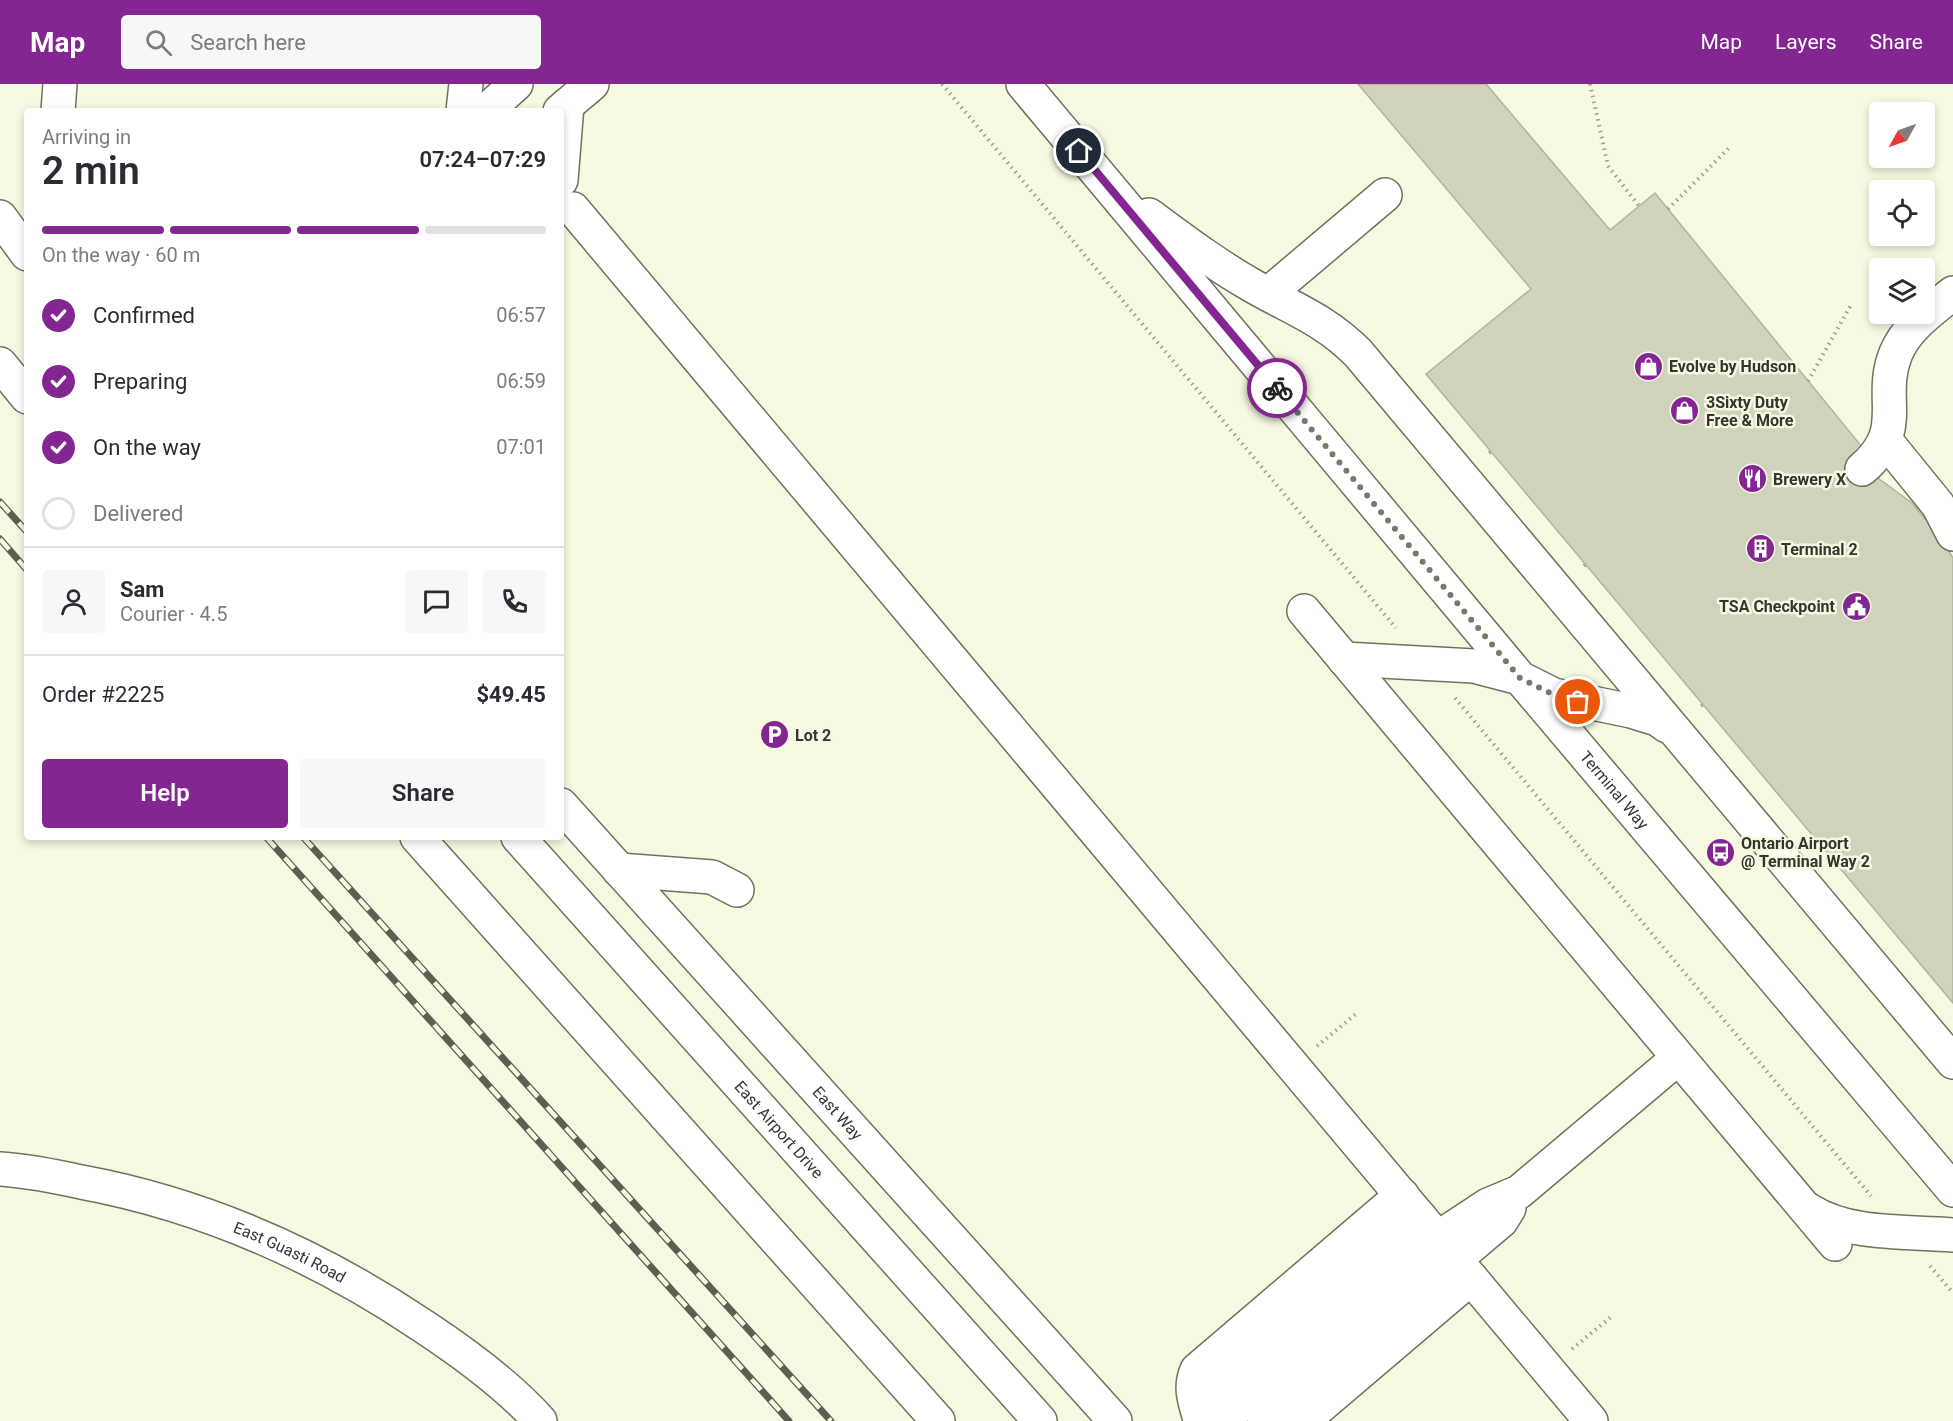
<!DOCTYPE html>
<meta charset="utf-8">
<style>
:root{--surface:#fff;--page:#f7f7f7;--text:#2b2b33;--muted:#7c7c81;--line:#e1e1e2;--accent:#832691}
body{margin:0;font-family:Roboto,sans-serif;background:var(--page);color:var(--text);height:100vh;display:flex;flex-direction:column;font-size:22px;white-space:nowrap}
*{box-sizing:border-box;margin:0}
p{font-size:20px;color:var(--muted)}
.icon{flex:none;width:33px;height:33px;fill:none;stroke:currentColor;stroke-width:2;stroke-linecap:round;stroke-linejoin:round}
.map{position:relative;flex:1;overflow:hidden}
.details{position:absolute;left:24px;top:24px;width:540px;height:732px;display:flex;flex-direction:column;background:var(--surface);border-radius:6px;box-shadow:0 3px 9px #0003}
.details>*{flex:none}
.needle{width:39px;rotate:230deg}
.tools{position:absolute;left:1869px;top:18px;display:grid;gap:12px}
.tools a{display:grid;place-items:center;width:66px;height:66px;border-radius:6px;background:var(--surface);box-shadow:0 3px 9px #0003;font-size:30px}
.pin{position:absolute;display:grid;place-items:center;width:51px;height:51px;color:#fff;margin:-26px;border:3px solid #fff;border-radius:50%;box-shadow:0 2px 6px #0007}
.courier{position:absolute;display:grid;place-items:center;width:60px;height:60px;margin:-30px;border:4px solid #832691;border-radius:50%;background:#fff;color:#222;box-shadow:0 2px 8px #0007}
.summary em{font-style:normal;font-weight:600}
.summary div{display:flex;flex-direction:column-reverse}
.summary{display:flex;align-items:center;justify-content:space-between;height:102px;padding:0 18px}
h1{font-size:39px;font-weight:600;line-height:45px}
.bar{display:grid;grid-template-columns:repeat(4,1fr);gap:9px 6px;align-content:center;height:72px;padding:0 18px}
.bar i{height:8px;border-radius:4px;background:var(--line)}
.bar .active{background:var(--accent)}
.bar p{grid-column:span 4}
.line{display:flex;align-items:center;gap:15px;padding:0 18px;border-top:2px solid var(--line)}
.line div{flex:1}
.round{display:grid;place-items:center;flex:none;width:63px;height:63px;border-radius:6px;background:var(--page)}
ol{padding:0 18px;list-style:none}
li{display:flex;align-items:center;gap:18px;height:66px}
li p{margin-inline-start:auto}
li .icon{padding:6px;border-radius:50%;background:var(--accent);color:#fff;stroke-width:4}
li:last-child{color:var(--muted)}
li i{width:33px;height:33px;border:3px solid var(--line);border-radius:50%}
.cta{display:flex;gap:12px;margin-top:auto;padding:12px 18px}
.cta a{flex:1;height:69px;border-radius:6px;background:var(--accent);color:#fff;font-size:24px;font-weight:600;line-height:69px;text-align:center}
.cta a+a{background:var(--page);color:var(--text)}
header{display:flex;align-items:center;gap:36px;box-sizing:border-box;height:84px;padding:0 30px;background:var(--accent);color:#fff}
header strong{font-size:28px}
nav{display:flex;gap:33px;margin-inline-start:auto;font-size:21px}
.search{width:420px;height:54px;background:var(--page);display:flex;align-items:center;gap:15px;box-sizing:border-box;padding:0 21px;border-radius:6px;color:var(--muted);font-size:22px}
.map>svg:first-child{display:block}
.building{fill:#d0d2bb;stroke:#b2b49e;stroke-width:1.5}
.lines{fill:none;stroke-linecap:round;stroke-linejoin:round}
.minor-casing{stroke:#70725e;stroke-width:36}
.major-casing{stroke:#70725e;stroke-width:36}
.path{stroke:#9ea08f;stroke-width:4;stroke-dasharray:1.5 4.5;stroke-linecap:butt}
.minor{stroke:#fff;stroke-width:33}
.major{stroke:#fff;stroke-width:33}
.rail-casing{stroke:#5e5f53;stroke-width:7}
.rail{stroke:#f6f8e1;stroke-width:4.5;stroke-dasharray:14;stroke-linecap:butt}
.done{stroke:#78796b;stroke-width:6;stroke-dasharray:0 10.8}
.route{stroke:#832691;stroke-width:8}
.labels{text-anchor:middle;stroke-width:5;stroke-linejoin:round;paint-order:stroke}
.poi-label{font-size:16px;font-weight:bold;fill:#34352c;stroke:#f6f8e1;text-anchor:start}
.street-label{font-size:16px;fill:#34352c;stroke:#f6f8e1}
</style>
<header>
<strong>Map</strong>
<div class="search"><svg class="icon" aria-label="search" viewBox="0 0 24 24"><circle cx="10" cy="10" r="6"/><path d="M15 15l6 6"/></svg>Search here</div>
<nav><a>Map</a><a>Layers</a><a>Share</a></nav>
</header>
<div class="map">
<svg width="1953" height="1337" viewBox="0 0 1953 1337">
<rect width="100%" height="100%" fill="#f6f8e1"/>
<path class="building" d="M1358 0H1486L1610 146 1655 109 1867 369 1874 391 1912 419 1942 455 1953 474V919L1426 290 1531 205Z"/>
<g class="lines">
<defs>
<g id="minor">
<path id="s1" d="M1023 0 1520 594 1953 1106"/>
<path d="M58 27 60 0"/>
<path d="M463 27 466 0"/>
<path d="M486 27 516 0"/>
<path d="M560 27 592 0"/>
<path d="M561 96 567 21"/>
<path d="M573 125 1591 1337"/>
<path d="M1149 131C1183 156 1216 181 1253 202 1293 225 1324 235 1358 269L1953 978"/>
<path d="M1268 210 1385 111"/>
<path d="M1886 357 1938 421 1953 450"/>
<path d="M1862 385C1909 345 1877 315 1896 269 1907 243 1931 227 1953 209"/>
<path d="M1304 527 1835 1160"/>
<path d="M1344 575 1474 582 1520 594 1554 611 1631 627 1657 635 1667 642"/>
<path id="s2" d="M561 721 1115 1337"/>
<path d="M619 786 712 793 737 806"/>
<path id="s3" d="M0 1085C28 1087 54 1092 81 1098 205 1121 319 1172 423 1242 464 1269 507 1300 540 1337"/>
<path d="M1809 1126C1849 1152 1907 1147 1953 1151"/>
<path d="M1200 1335C1195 1318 1189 1303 1197 1286L1402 1111"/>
<path d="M1200 1337 1203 1320 1210 1309 1420 1133"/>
<path d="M1221 1337 1438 1154 1488 1121 1519 1108 1678 974"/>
<path d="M1264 1337 1501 1137 1509 1124"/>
<path d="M1303 1337 1471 1194"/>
</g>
<g id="major">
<path d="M0 133 27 170"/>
<path d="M0 280 27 313"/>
<path d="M417 753 938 1337"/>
<path id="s4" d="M518 753 1040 1337"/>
</g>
</defs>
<use href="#minor" class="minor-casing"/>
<use href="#major" class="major-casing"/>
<path class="path" d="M942 0 1396 544
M1590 0 1608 82 1639 122
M1668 125 1731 62
M1808 297 1851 221
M1489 369 1491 368
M1584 482 1586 480
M1455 614 1871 1112
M1701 622 1703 621
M1317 962 1356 930
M1930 1182 1953 1209
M1572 1265 1611 1233"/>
<use href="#minor" class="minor"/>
<use href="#major" class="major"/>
<defs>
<path id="rail" d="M0 418 27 448
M0 455 27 486
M266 753 789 1337
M303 753 831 1337"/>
</defs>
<use href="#rail" class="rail-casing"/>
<use href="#rail" class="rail"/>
</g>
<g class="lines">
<path class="done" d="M1277 304 1520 594 1554 611 1578 618"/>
<path class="route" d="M1079 67 1277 304"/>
</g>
<defs>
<symbol id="shop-disc" viewBox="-11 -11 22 22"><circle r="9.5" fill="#832691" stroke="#f6f8e1"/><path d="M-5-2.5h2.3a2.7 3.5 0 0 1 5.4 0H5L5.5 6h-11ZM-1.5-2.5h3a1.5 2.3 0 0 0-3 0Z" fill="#fff"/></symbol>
<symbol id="restaurant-disc" viewBox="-11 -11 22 22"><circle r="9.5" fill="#832691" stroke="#f6f8e1"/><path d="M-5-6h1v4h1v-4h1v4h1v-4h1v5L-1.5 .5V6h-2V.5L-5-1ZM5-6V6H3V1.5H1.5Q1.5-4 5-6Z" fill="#fff"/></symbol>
<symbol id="building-disc" viewBox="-11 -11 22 22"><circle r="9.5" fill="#832691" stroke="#f6f8e1"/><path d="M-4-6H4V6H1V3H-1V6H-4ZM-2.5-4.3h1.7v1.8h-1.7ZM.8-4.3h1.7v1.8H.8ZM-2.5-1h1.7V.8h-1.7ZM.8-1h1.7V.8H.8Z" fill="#fff"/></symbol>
<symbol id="civic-disc" viewBox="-11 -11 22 22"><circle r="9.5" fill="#832691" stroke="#f6f8e1"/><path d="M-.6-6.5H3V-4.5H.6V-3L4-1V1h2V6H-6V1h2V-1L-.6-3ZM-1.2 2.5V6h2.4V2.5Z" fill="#fff"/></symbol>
<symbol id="parking-disc" viewBox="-11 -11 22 22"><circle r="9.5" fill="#832691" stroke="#f6f8e1"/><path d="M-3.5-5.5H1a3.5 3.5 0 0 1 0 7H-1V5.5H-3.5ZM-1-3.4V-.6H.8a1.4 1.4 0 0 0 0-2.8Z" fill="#fff"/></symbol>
<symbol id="bus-disc" viewBox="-11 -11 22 22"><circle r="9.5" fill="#832691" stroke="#f6f8e1"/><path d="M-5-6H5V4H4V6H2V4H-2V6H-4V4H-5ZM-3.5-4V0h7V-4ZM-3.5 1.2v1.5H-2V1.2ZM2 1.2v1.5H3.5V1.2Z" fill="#fff"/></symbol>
</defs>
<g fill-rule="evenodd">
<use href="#shop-disc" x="1632" y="266" width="33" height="33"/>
<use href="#shop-disc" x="1668" y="310" width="33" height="33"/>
<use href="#restaurant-disc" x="1736" y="378" width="33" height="33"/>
<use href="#building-disc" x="1744" y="448" width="33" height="33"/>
<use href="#civic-disc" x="1840" y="506" width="33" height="33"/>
<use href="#parking-disc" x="758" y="634" width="33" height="33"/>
<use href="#bus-disc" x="1704" y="752" width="33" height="33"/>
</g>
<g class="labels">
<g class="poi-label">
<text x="1669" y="288">Evolve by Hudson</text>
<text x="1706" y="324">3Sixty Duty<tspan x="1706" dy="18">Free &amp; More</tspan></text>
<text x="1773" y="401">Brewery X</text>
<text x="1781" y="471">Terminal 2</text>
<text x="1835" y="528" text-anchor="end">TSA Checkpoint</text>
<text x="795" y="657">Lot 2</text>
<text x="1741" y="765">Ontario Airport<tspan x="1741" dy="18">@ Terminal Way 2</tspan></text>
</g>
<g class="street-label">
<text dy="6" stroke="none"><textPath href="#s1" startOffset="921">Terminal Way</textPath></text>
<text dy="6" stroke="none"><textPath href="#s2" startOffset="414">East Way</textPath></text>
<text dy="6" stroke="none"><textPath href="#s4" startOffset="392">East Airport Drive</textPath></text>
<text dy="6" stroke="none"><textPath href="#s3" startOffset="303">East Guasti Road</textPath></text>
</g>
</g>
</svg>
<div class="tools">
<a><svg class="needle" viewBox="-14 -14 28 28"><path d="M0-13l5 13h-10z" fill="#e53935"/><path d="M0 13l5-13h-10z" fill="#7c7c81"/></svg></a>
<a><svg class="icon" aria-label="locate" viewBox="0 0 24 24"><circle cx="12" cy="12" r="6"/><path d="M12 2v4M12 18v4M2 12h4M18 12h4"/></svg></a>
<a><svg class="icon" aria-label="layers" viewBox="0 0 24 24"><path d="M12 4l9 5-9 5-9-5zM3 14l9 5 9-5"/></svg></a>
</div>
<div class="pin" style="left:1578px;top:618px;background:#ea580c"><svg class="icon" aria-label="bag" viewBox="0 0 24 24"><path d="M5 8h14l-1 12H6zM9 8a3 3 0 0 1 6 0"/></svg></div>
<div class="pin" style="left:1079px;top:67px;background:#1f2937"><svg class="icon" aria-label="home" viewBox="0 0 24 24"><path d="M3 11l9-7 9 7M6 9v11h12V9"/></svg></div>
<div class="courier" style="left:1277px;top:304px"><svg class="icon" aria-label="bike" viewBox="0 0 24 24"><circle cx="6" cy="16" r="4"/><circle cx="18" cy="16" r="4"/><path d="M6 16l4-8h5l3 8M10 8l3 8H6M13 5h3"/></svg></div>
<section class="details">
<div class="summary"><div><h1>2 min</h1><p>Arriving in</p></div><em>07:24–07:29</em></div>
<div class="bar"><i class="active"></i><i class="active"></i><i class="active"></i><i></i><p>On the way · 60 m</p></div>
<ol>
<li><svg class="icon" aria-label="check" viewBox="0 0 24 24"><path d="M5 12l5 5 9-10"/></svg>Confirmed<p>06:57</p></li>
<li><svg class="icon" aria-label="check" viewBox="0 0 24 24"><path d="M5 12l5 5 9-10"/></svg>Preparing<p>06:59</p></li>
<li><svg class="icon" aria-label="check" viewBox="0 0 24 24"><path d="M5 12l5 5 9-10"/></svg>On the way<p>07:01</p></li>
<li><i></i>Delivered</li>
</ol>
<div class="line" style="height:108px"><a class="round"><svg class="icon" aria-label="person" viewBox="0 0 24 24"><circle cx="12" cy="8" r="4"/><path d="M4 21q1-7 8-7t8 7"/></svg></a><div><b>Sam</b><p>Courier · 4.5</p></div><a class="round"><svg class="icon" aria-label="chat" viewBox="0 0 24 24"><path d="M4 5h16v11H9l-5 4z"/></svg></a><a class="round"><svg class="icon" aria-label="phone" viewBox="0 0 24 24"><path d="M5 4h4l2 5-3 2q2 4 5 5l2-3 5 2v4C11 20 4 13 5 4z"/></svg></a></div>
<div class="line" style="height:78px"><div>Order #2225</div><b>$49.45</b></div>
<div class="cta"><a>Help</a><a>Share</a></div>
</section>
</div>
